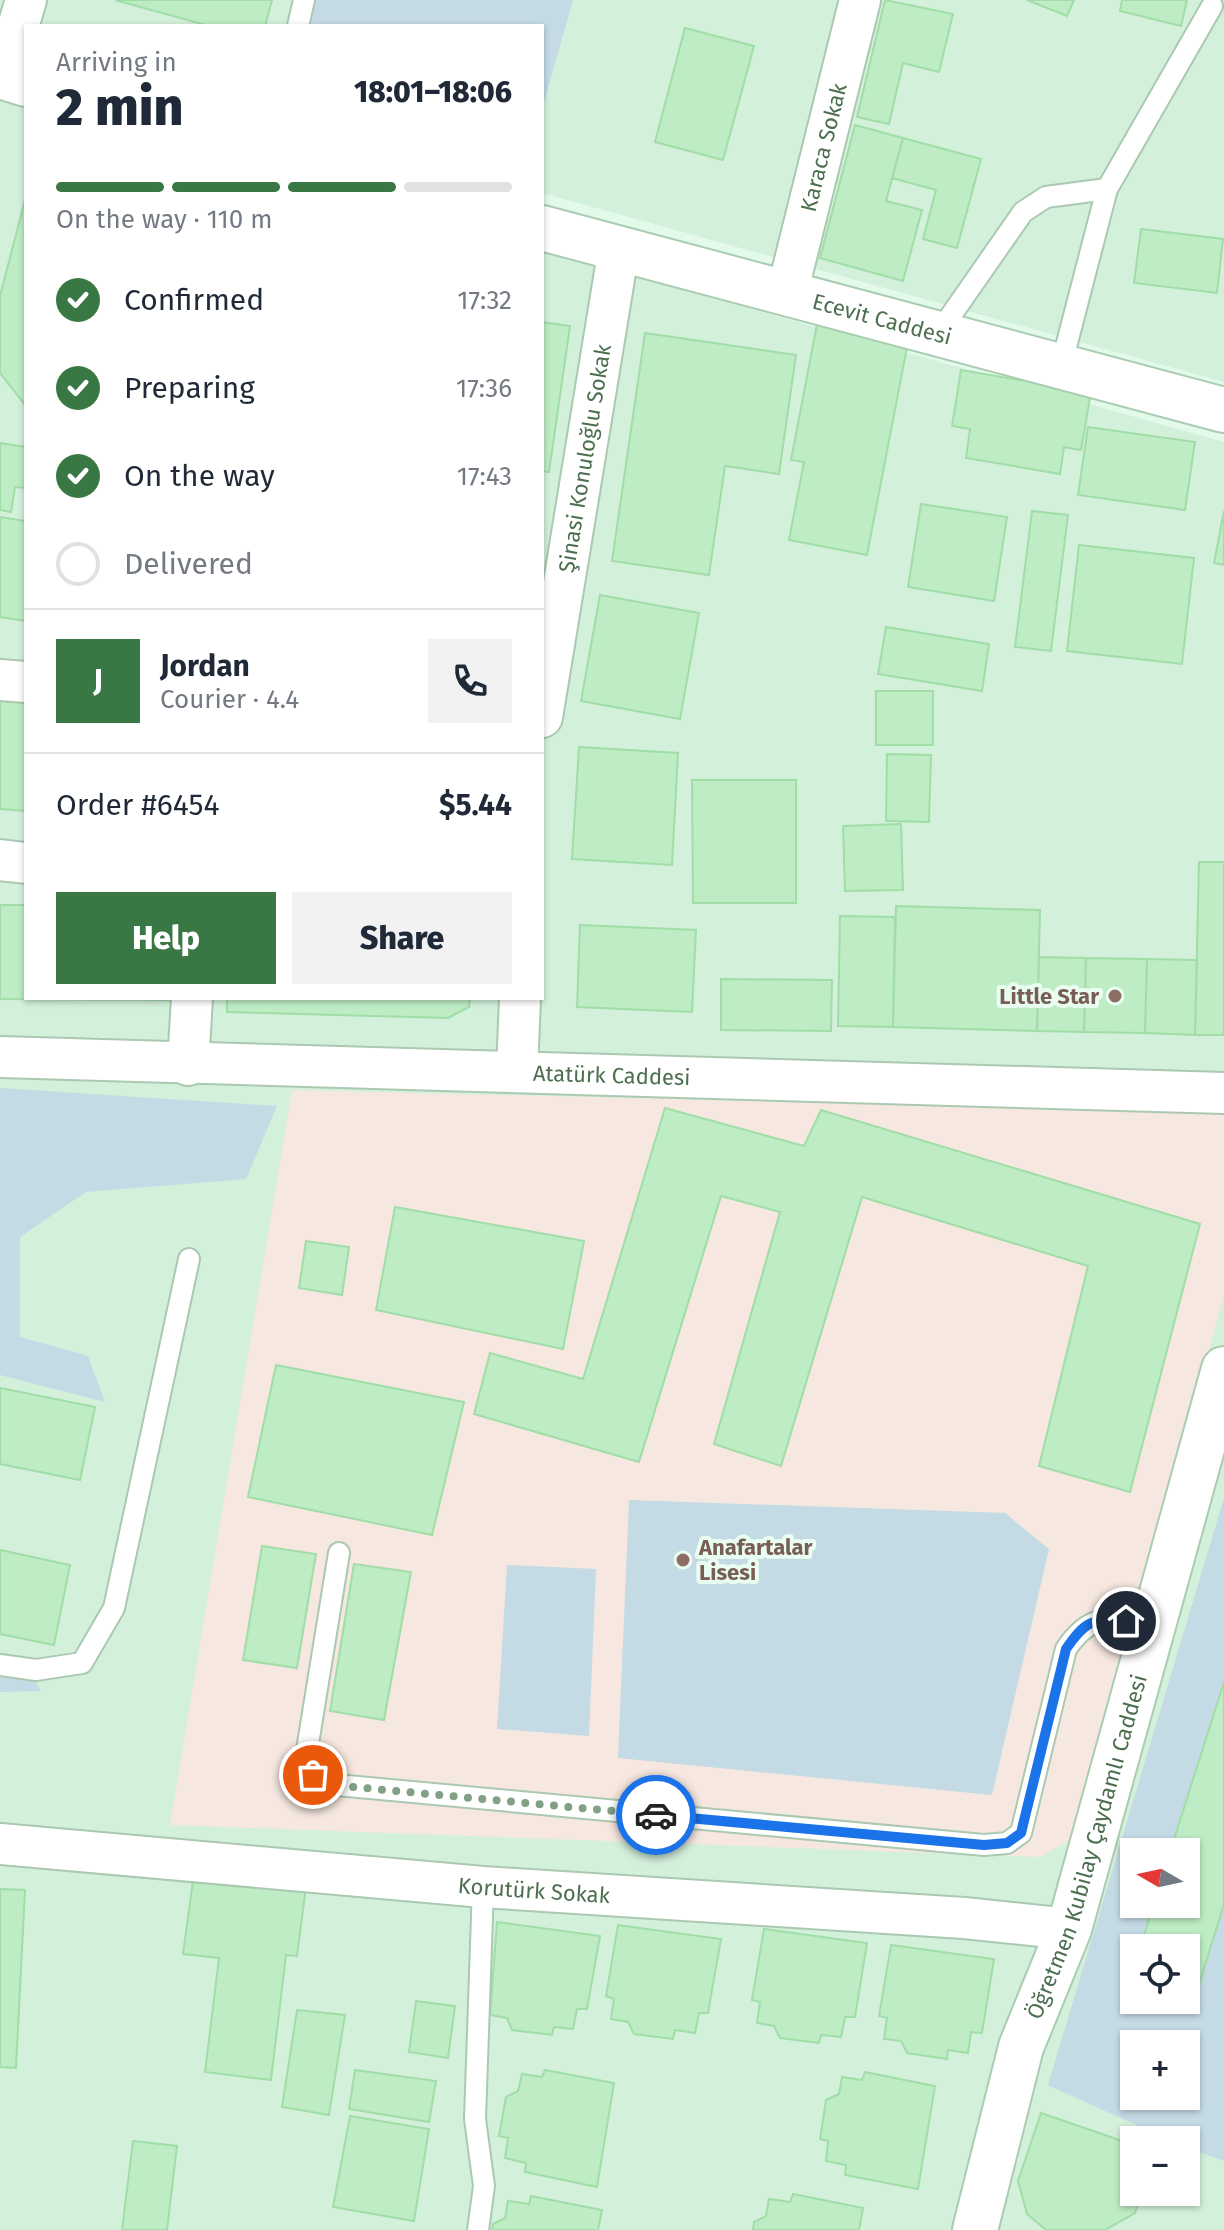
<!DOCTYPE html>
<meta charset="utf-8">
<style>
:root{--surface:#fff;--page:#f2f2f3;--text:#1f2937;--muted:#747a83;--line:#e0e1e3;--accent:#397844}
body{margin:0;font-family:"Fira Sans",sans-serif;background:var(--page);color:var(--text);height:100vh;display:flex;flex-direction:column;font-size:30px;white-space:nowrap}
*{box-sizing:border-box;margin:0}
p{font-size:26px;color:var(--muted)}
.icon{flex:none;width:44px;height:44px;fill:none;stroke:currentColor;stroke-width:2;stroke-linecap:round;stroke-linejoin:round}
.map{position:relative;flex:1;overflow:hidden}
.details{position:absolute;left:24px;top:24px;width:520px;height:976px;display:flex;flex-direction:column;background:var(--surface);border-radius:0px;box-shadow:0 2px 6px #0004}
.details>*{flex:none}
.needle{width:52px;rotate:279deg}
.controls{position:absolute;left:1120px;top:1838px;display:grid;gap:16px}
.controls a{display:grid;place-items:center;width:80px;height:80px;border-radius:0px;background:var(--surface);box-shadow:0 2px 6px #0004;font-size:40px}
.pin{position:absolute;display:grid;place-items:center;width:68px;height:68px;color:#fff;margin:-34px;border:4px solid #fff;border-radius:50%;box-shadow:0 2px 8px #0007}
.courier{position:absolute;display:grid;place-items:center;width:80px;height:80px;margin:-40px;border:6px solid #1a73e8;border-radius:50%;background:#fff;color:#222;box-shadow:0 2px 10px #0007}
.head em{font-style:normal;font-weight:800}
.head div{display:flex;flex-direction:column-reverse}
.head{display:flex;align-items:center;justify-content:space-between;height:136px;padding:0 32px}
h1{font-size:52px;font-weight:800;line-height:60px}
.bar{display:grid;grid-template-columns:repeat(4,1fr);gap:12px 8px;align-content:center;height:96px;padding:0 32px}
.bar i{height:10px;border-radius:6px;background:var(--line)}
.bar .selected{background:var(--accent)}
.bar p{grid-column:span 4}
.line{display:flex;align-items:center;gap:20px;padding:0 32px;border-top:2px solid var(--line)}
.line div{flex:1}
.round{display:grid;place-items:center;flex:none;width:84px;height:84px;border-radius:0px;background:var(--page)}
ol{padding:0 32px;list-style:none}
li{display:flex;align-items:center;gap:24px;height:88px}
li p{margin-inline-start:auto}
li .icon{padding:8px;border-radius:50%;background:var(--accent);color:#fff;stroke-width:4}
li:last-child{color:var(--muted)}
li i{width:44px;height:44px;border:4px solid var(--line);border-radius:50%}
.primary-button{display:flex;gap:16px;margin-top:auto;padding:16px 32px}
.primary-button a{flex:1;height:92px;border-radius:0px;background:var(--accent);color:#fff;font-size:32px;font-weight:800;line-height:92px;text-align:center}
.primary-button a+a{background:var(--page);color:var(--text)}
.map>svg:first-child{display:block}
.residential{fill:#d3f0db;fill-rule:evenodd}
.education{fill:#f6e8e0}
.green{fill:#c4dae5;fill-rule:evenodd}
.building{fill:#beecc4;stroke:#a0dda7;stroke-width:2}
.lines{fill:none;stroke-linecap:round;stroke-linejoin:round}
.lane-casing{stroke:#abc9b1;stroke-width:24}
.street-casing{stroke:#abc9b1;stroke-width:44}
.secondary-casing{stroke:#aaccb0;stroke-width:48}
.lane{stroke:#fff;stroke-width:20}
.street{stroke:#fff;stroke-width:40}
.secondary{stroke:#fff;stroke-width:44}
.done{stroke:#81a086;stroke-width:8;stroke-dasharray:0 14.4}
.route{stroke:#1a73e8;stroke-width:10}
.education-dot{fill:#8d6e63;stroke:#e9fdf0;stroke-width:3}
.labels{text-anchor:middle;stroke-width:8;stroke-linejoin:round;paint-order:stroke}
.street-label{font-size:22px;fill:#4c6f4f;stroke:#e9fdf0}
.education-label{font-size:22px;font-weight:bold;fill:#785e54;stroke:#e9fdf0;text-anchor:end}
</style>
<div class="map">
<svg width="1224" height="2230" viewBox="0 0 1224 2230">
<rect width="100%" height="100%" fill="#e3faeb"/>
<path class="residential" d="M0 0H1224V382L542 193V26H26L0 43Z
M0 99 26 107V998H542V250L1224 442V2230H0ZM1134 1852H1186V1904H1134ZM1134 1948H1186V2000H1134ZM1134 2044H1186V2096H1134ZM1134 2140H1186V2192H1134Z"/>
<path class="education" d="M292 1090 1224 1112V1295L1077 1835 1041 1857 170 1825Z"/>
<path class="green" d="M316 0H573L542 109V26H309Z
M0 1088 277 1106 246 1179 86 1192 20 1237V1337L88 1356 105 1402 0 1375Z
M1224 1498V2161L1186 2147V2140H1169L1048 2085ZM1134 1852H1186V1904H1134ZM1134 1948H1186V2000H1134ZM1134 2044H1186V2096H1134Z
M629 1500 1005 1513 1049 1549 992 1795 618 1758Z
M507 1565 596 1569 589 1736 497 1729Z
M0 1677 34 1678 41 1691 0 1692Z"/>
<path class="building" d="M115 0H272L265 26H209Z
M885 0 953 14 939 72 903 63 889 124 857 117Z
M1027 0H1074L1067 16Z
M1122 0H1187L1181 26 1120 11Z
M685 28 754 46 723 160 655 142Z
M855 125 903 138 886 201 922 210 903 281 820 258Z
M903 138 981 159 957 248 923 239 936 190 892 178Z
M26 196V406L0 373V296Z
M1141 229 1223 239 1217 293 1134 283Z
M818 319 909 337 867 555 789 540 804 462 791 460Z
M542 322 570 326 549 472 542 471Z
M645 333 796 355 779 474 725 466 709 575 612 561Z
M961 370 1091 392 1081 450 1064 447 1060 474 966 458 970 429 952 426Z
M1088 427 1195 442 1185 510 1078 495Z
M0 443 26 447V488L15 487 11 512 0 510Z
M921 504 1007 517 994 601 908 587Z
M1032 511 1068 515 1051 651 1015 647Z
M1224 511V565L1214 563Z
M0 517 26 521V621L0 617Z
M1079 545 1194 558 1182 664 1067 651Z
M600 595 699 613 680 719 581 701Z
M886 627 989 644 982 691 878 674Z
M876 691H933V745H876Z
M0 701 26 703V811L0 809Z
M579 747 678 753 672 865 572 859Z
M887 754 931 755 929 822 886 821Z
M692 780H796V903H693Z
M901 824 903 890 845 891 843 826Z
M1199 862H1224V1035H1195Z
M0 905H26V998L171 1000 0 999Z
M896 906 1040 910 1037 1031 893 1027Z
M840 916 895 917 893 1027 838 1026Z
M580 925 696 930 692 1012 577 1007Z
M1039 957 1086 958 1084 1032 1037 1031Z
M1086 958 1147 959 1145 1033 1084 1032Z
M1147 959 1197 960 1195 1035 1145 1033Z
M721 979 832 980 831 1031 721 1030Z
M227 998H470L469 1007 448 1018 227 1012Z
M665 1108 804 1146 821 1110 1200 1224 1130 1492 1039 1466 1088 1266 862 1197 781 1466 714 1444 780 1212 721 1196 639 1462 474 1414 490 1353 583 1379Z
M395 1207 584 1241 563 1349 376 1310Z
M306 1241 349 1247 342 1295 299 1288Z
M276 1365 464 1402 432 1535 248 1497Z
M0 1388 95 1407 80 1480 0 1464Z
M262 1546 316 1554 297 1668 243 1660Z
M0 1550 70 1565 54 1645 0 1634Z
M354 1564 411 1572 384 1720 330 1711Z
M1224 1682V1904L1190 2013 1150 2000H1186V1948H1140L1154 1904H1186V1852H1170Z
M194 1873 306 1887 297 1956 286 1955 271 2080 205 2072 219 1958 183 1954Z
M0 1889 25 1890 16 2068 0 2067Z
M497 1922 600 1936 587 2009H577L573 2029 554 2027 552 2035 512 2030 507 2018 490 2015Z
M618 1925 721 1939 708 2013H699L695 2033 675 2030 673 2039 634 2034 628 2022 611 2019 614 1999 606 1996Z
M764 1929 867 1943 855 2017H845L841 2037 821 2035 819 2043 780 2038 774 2026 757 2023 760 2002 752 2000Z
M891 1945 994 1959 982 2033 971 2032 968 2053 948 2050 947 2059 907 2053 901 2041 884 2039 887 2018 879 2016Z
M1134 1966V1995L1126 1992Z
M416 2001 455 2006 448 2058 409 2052Z
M297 2010 345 2015 329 2115 282 2107Z
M355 2070 436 2081 429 2122 349 2109Z
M545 2070 614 2083 597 2187 525 2172 526 2163 505 2158 508 2138 499 2136 506 2097 518 2091 522 2074 542 2077Z
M865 2072 935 2086 918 2189 845 2175 846 2165 826 2161 828 2141 820 2139 826 2100 839 2094 842 2077 862 2080Z
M1041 2113 1134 2145V2192H1142L1135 2213 1105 2230H1046L1027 2214 1018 2181Z
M350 2116 429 2129 414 2221 333 2207Z
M133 2141 177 2146 167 2230H122Z
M793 2194 863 2208 859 2230H753L754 2222 766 2216 769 2199 790 2202Z
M531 2196 602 2210 598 2230H492L493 2224 505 2218 508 2201 529 2204Z"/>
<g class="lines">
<defs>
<path id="lane" d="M298 26 304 0
M938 334 1023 212 1046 197 1107 189
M1061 366 1107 189 1212 6
M339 1553 306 1756 313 1775 326 1784 984 1845 1007 1843 1021 1833 1066 1649C1092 1610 1112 1620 1153 1624
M0 1665 36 1670 82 1663 114 1608 189 1259
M478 2230 484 2186 475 2119 483 1887"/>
<g id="street">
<path d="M3 77 26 0"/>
<path id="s1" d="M787 293 860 0"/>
<path d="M0 680 26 682"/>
<path id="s2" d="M542 717 619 248"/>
<path d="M0 860 26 863"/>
<path id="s3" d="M0 1057 1224 1093"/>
<path d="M188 1065 192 998"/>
<path d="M517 1071 520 998"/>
<path id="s4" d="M0 1844 483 1887 964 1918 1069 1929"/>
</g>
<g id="secondary">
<path d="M0 76 26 84"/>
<path id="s5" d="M542 228 1224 410"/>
<path id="s6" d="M975 2230 1021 2047 1069 1929 1224 1369"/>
</g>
</defs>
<use href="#lane" class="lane-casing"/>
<use href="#street" class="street-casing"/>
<use href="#secondary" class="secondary-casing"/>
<use href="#lane" class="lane"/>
<use href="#street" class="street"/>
<use href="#secondary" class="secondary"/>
</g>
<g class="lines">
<path class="done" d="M313 1775 326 1784 342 1786 656 1815"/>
<path class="route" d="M656 1815 984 1845 1007 1843 1021 1833 1066 1649C1085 1621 1093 1618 1126 1621"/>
</g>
<g class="education-dot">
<circle cx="1115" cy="996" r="8"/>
<circle cx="683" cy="1560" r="8"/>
</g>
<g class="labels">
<g class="street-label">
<text dy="8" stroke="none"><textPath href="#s1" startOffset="150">Karaca Sokak</textPath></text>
<text dy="8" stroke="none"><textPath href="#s5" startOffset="352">Ecevit Caddesi</textPath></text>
<text dy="8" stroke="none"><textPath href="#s2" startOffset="262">Şinasi Konuloğlu Sokak</textPath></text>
<text dy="8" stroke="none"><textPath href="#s3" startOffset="612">Atatürk Caddesi</textPath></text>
<text dy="8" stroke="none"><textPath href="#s6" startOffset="400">Öğretmen Kubilay Çaydamlı Caddesi</textPath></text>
<text dy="8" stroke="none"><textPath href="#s4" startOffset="536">Korutürk Sokak</textPath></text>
</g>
<g class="education-label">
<text x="1099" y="1004">Little Star</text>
<text x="699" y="1555" text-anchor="start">Anafartalar<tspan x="699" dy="25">Lisesi</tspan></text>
</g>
</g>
</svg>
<div class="controls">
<a><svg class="needle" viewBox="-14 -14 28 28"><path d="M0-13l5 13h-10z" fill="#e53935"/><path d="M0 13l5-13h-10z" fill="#747a83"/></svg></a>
<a><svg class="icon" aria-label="locate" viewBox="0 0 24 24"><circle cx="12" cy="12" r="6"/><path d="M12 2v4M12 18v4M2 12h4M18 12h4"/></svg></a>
<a>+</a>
<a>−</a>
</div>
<div class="pin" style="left:313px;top:1775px;background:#ea580c"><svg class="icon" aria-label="bag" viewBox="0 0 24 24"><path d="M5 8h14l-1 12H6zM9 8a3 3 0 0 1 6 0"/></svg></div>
<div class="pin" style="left:1126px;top:1621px;background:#1f2937"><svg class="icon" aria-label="home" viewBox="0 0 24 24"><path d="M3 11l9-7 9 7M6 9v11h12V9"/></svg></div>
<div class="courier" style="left:656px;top:1815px"><svg class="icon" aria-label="car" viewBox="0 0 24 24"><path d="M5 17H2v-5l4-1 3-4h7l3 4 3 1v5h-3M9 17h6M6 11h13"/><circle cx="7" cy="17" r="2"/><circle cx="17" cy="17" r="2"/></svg></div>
<section class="details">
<div class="head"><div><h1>2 min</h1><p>Arriving in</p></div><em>18:01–18:06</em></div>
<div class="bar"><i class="selected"></i><i class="selected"></i><i class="selected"></i><i></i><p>On the way · 110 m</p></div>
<ol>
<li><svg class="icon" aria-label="check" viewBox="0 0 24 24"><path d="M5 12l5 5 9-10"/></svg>Confirmed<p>17:32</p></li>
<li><svg class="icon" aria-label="check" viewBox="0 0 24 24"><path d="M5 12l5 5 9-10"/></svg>Preparing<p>17:36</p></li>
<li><svg class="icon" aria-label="check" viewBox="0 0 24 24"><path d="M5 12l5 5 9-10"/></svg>On the way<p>17:43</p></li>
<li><i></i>Delivered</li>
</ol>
<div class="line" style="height:144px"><b class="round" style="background:var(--accent);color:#fff">J</b><div><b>Jordan</b><p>Courier · 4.4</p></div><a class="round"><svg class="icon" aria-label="phone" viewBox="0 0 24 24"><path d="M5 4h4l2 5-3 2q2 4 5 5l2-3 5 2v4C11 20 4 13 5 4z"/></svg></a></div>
<div class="line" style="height:104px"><div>Order #6454</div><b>$5.44</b></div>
<div class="primary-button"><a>Help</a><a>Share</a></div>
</section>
</div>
